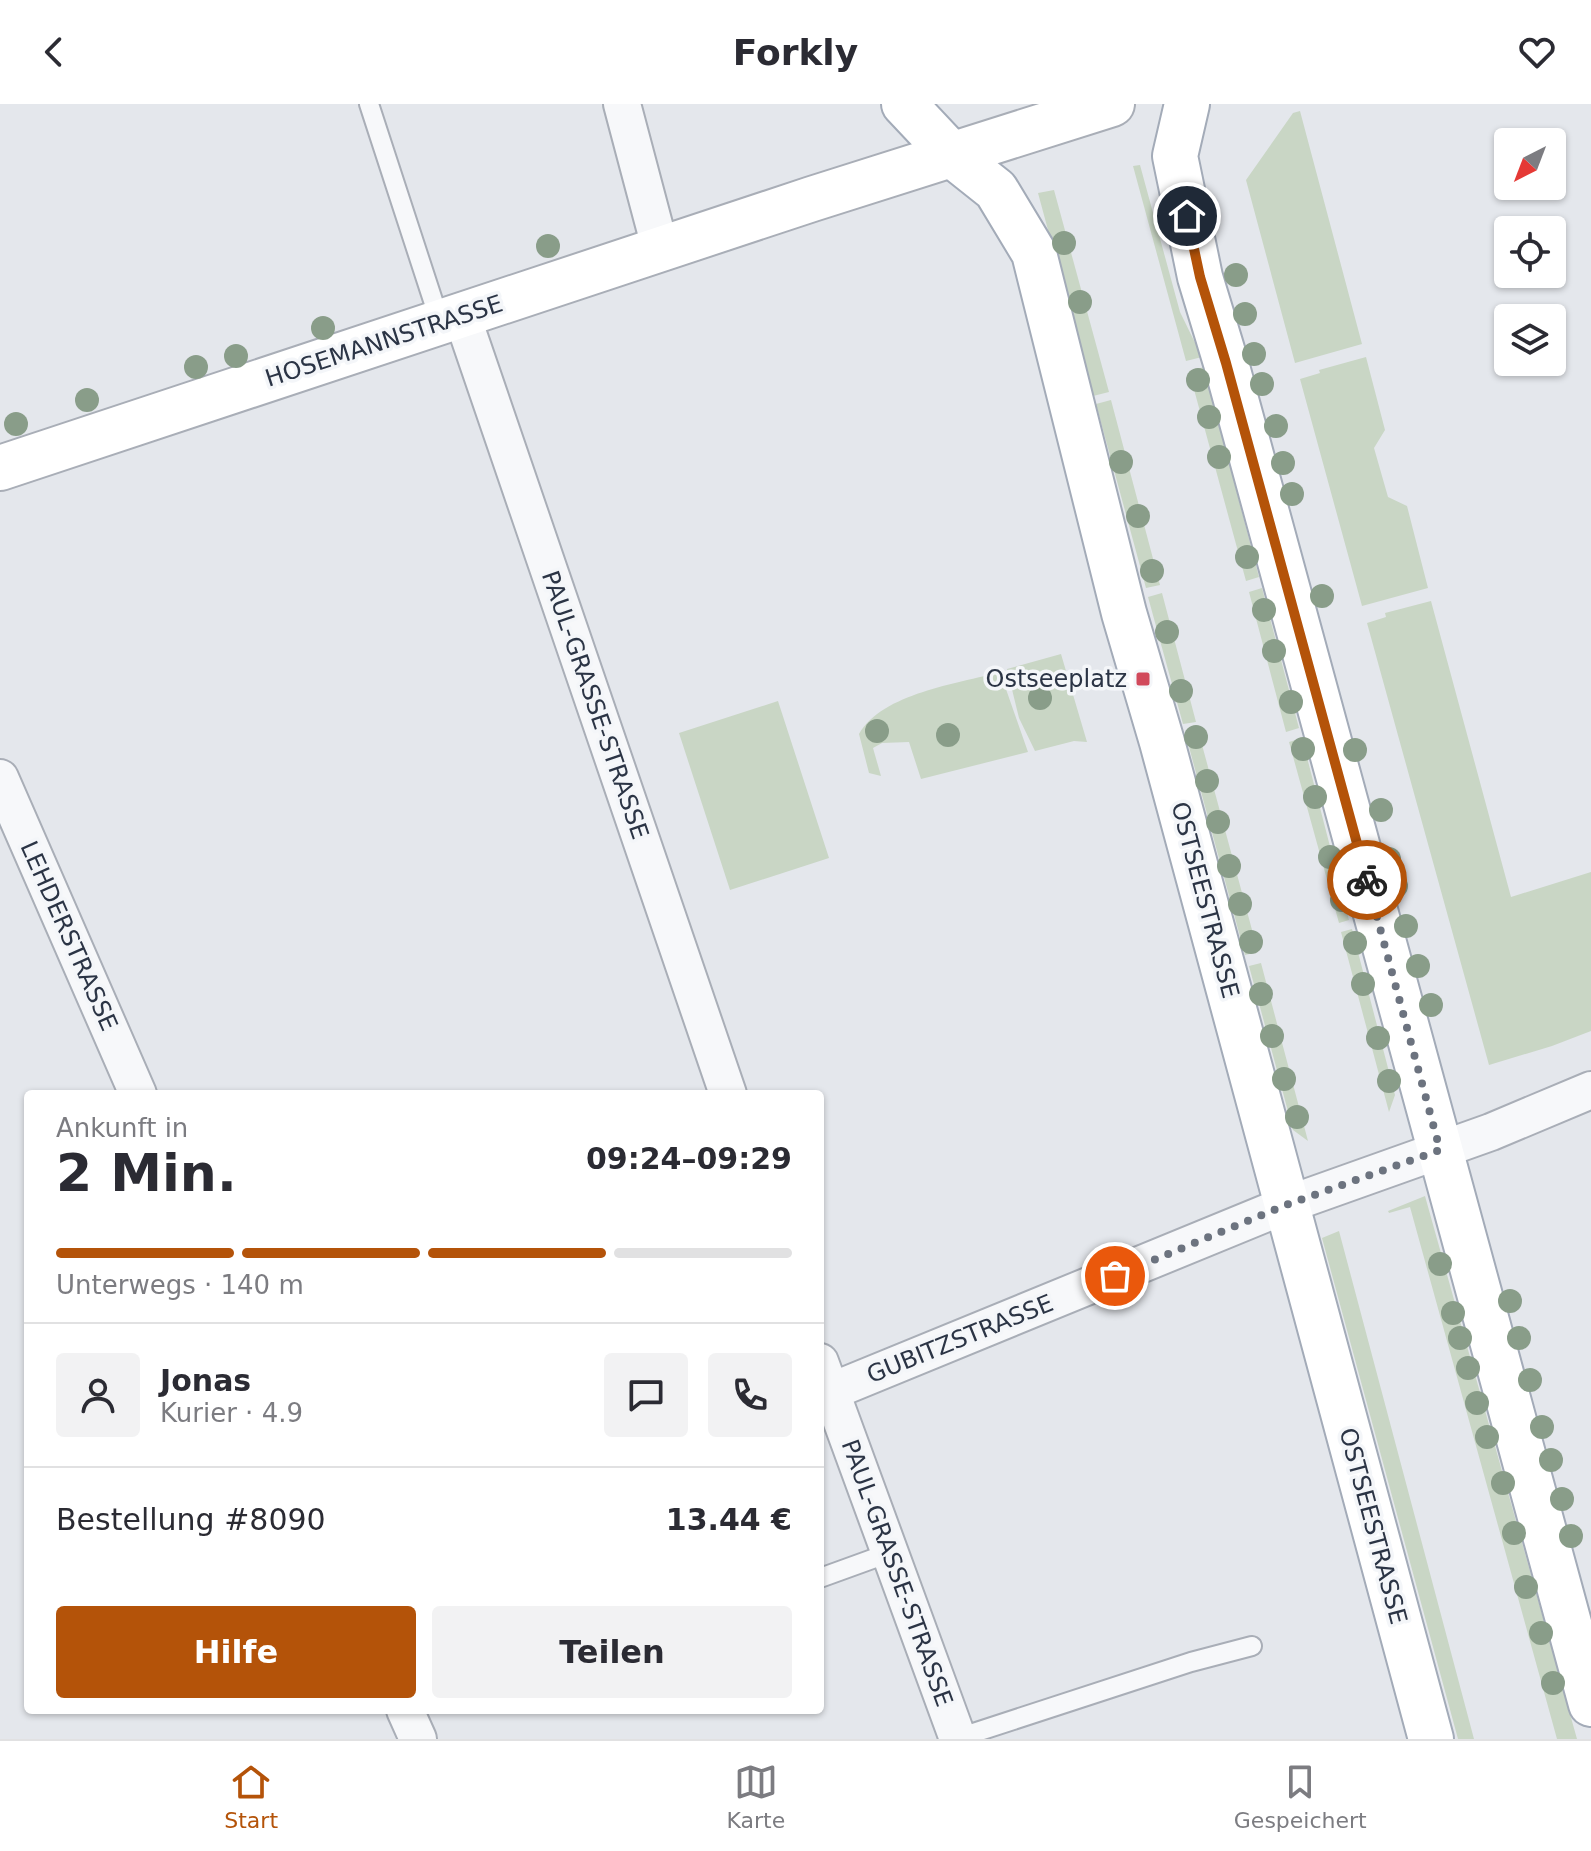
<!DOCTYPE html>
<html lang="de">
<meta charset="utf-8">
<style>
:root{--surface:#fff;--page:#f2f2f3;--text:#2b2b33;--muted:#7c7c81;--line:#e1e1e2;--accent:#b45309}
body{margin:0;font-family:"DejaVu Sans",sans-serif;background:var(--page);color:var(--text);height:100vh;display:flex;flex-direction:column;font-size:30px;white-space:nowrap}
*{box-sizing:border-box;margin:0}
p{font-size:26px;color:var(--muted)}
.icon{flex:none;width:44px;height:44px;fill:none;stroke:currentColor;stroke-width:2;stroke-linecap:round;stroke-linejoin:round}
.map{position:relative;flex:1;overflow:hidden}
.drawer{position:absolute;left:24px;top:986px;width:800px;height:624px;display:flex;flex-direction:column;background:var(--surface);border-radius:8px;box-shadow:0 2px 6px #0004}
.drawer>*{flex:none}
.needle{width:52px;rotate:222deg}
.tools{position:absolute;left:1494px;top:24px;display:grid;gap:16px}
.tools a{display:grid;place-items:center;width:72px;height:72px;border-radius:8px;background:var(--surface);box-shadow:0 2px 6px #0004;font-size:40px}
.pin{position:absolute;display:grid;place-items:center;width:68px;height:68px;color:#fff;margin:-34px;border:4px solid #fff;border-radius:50%;box-shadow:0 2px 8px #0007}
.courier{position:absolute;display:grid;place-items:center;width:80px;height:80px;margin:-40px;border:6px solid #b45309;border-radius:50%;background:#fff;color:#222;box-shadow:0 2px 10px #0007}
.head em{font-style:normal;font-weight:700}
.head div{display:flex;flex-direction:column-reverse}
.head{display:flex;align-items:center;justify-content:space-between;height:136px;padding:0 32px}
h1{font-size:52px;font-weight:700;line-height:60px}
.bar{display:grid;grid-template-columns:repeat(4,1fr);gap:12px 8px;align-content:center;height:96px;padding:0 32px}
.bar i{height:10px;border-radius:6px;background:var(--line)}
.bar .active{background:var(--accent)}
.bar p{grid-column:span 4}
.line{display:flex;align-items:center;gap:20px;padding:0 32px;border-top:2px solid var(--line)}
.line div{flex:1}
.round{display:grid;place-items:center;flex:none;width:84px;height:84px;border-radius:8px;background:var(--page)}
.action{display:flex;gap:16px;margin-top:auto;padding:16px 32px}
.action a{flex:1;height:92px;border-radius:8px;background:var(--accent);color:#fff;font-size:32px;font-weight:700;line-height:92px;text-align:center}
.action a+a{background:var(--page);color:var(--text)}
header{display:flex;justify-content:space-between;align-items:center;height:104px;padding:0 32px;background:var(--surface);font-size:36px;font-weight:700}
.menu{display:flex;justify-content:space-around;align-items:center;height:112px;border-top:2px solid var(--line);background:var(--surface);font-size:22px;color:var(--muted)}
.menu a{display:grid;justify-items:center;gap:4px}
.menu .active{color:var(--accent)}
.map>svg:first-child{display:block}
.green{fill:#c9d6c5}
.lines{fill:none;stroke-linecap:round;stroke-linejoin:round}
.lane-casing{stroke:#a9aeb7;stroke-width:22}
.street-casing{stroke:#a9aeb7;stroke-width:40}
.secondary-casing{stroke:#a9aeb7;stroke-width:48}
.primary-casing{stroke:#a3abb8;stroke-width:48}
.lane{stroke:#f7f8fa;stroke-width:18}
.street{stroke:#f7f8fa;stroke-width:36}
.secondary{stroke:#fff;stroke-width:44}
.primary{stroke:#fff;stroke-width:44}
.tree{fill:#899d89}
.done{stroke:#6c737f;stroke-width:8;stroke-dasharray:0 14.4}
.route{stroke:#b45309;stroke-width:10}
.poi-dot{fill:#d1495b;stroke:#f4f6f9;stroke-width:3}
.labels{text-anchor:middle;stroke-width:7;stroke-linejoin:round;paint-order:stroke}
.street-label{font-size:24px;fill:#2b3445;stroke:#f4f6f9}
.poi-label{font-size:24px;fill:#2b3445;stroke:#f4f6f9;text-anchor:end}
</style>
<header><svg class="icon" aria-label="back" viewBox="0 0 24 24"><path d="M15 5l-7 7 7 7"/></svg>Forkly<svg class="icon" aria-label="heart" viewBox="0 0 24 24"><path d="M12 20l-8-8c-3-5 5-10 8-4 3-6 11-1 8 4z"/></svg></header>
<div class="map">
<svg width="1591" height="1635" viewBox="0 0 1591 1635">
<rect width="100%" height="100%" fill="#e4e7ec"/>
<path class="green" d="M1300 7 1362 240 1295 259 1246 76 1293 9Z
M1140 61 1180 208 1202 253 1186 257 1133 62Z
M1054 86 1109 288 1093 292 1038 89Z
M1366 253 1385 326 1374 344 1388 393 1407 402 1428 484 1362 502 1300 275 1320 269 1319 266Z
M1204 263 1259 473 1246 477 1189 267Z
M1111 296 1160 481 1146 484 1096 300Z
M1262 484 1299 624 1286 628 1249 488Z
M1162 489 1196 618 1183 620 1148 493Z
M1431 497 1511 793 1591 768V927L1552 942 1489 961 1367 519 1386 513 1385 509Z
M1061 550 1087 638 1074 637 1035 647 1019 614 1007 565Z
M1000 568 1028 648 921 675 909 638 882 639 873 644 881 672 869 669 859 630C883 589 957 580 1000 568Z
M778 597 829 754 730 786 679 629Z
M1198 626 1258 848 1245 851 1185 628Z
M1302 634 1349 816 1339 819 1289 638Z
M1352 825 1395 991 1389 1008 1341 828Z
M1261 859 1308 1037 1293 1026 1249 862Z
M1425 1092 1577 1635H1557L1410 1103 1389 1109 1388 1107Z
M1339 1127 1474 1635H1458L1322 1134Z"/>
<g class="lines">
<defs>
<path id="lane" d="M369 0 440 218
M820 1474 889 1449
M958 1634 1191 1558 1252 1542"/>
<path id="street" d="M622 0 661 147
M462 212 728 990
M0 674 138 990
M820 1258 958 1635
M820 1292 1286 1101 1491 1028 1591 986
M405 1606 418 1635"/>
<path id="secondary" d="M0 364 812 95 1112 0"/>
<path id="primary" d="M904 0 952 51 996 86 1034 149 1124 509 1162 638 1431 1635
M1187 0 1175 52 1200 173 1226 259 1591 1600"/>
</defs>
<use href="#lane" class="lane-casing"/>
<use href="#street" class="street-casing"/>
<use href="#secondary" class="secondary-casing"/>
<use href="#primary" class="primary-casing"/>
<use href="#lane" class="lane"/>
<use href="#street" class="street"/>
<use href="#secondary" class="secondary"/>
<use href="#primary" class="primary"/>
</g>
<g class="tree">
<circle cx="1064" cy="139" r="12"/>
<circle cx="548" cy="142" r="12"/>
<circle cx="1236" cy="171" r="12"/>
<circle cx="1080" cy="198" r="12"/>
<circle cx="1245" cy="210" r="12"/>
<circle cx="323" cy="224" r="12"/>
<circle cx="1254" cy="250" r="12"/>
<circle cx="236" cy="252" r="12"/>
<circle cx="196" cy="263" r="12"/>
<circle cx="1198" cy="276" r="12"/>
<circle cx="1262" cy="280" r="12"/>
<circle cx="87" cy="296" r="12"/>
<circle cx="1209" cy="313" r="12"/>
<circle cx="16" cy="320" r="12"/>
<circle cx="1276" cy="322" r="12"/>
<circle cx="1219" cy="353" r="12"/>
<circle cx="1121" cy="358" r="12"/>
<circle cx="1283" cy="359" r="12"/>
<circle cx="1292" cy="390" r="12"/>
<circle cx="1138" cy="412" r="12"/>
<circle cx="1247" cy="453" r="12"/>
<circle cx="1152" cy="467" r="12"/>
<circle cx="1322" cy="492" r="12"/>
<circle cx="1264" cy="506" r="12"/>
<circle cx="1167" cy="528" r="12"/>
<circle cx="1274" cy="547" r="12"/>
<circle cx="1181" cy="587" r="12"/>
<circle cx="1040" cy="594" r="12"/>
<circle cx="1291" cy="598" r="12"/>
<circle cx="877" cy="627" r="12"/>
<circle cx="948" cy="631" r="12"/>
<circle cx="1196" cy="633" r="12"/>
<circle cx="1303" cy="645" r="12"/>
<circle cx="1355" cy="646" r="12"/>
<circle cx="1207" cy="677" r="12"/>
<circle cx="1315" cy="693" r="12"/>
<circle cx="1381" cy="706" r="12"/>
<circle cx="1218" cy="718" r="12"/>
<circle cx="1330" cy="753" r="12"/>
<circle cx="1389" cy="755" r="12"/>
<circle cx="1229" cy="762" r="12"/>
<circle cx="1396" cy="782" r="12"/>
<circle cx="1342" cy="796" r="12"/>
<circle cx="1240" cy="800" r="12"/>
<circle cx="1406" cy="822" r="12"/>
<circle cx="1251" cy="838" r="12"/>
<circle cx="1355" cy="839" r="12"/>
<circle cx="1418" cy="862" r="12"/>
<circle cx="1363" cy="880" r="12"/>
<circle cx="1261" cy="890" r="12"/>
<circle cx="1431" cy="901" r="12"/>
<circle cx="1272" cy="932" r="12"/>
<circle cx="1378" cy="934" r="12"/>
<circle cx="1284" cy="975" r="12"/>
<circle cx="1389" cy="977" r="12"/>
<circle cx="1297" cy="1013" r="12"/>
<circle cx="1440" cy="1160" r="12"/>
<circle cx="1510" cy="1197" r="12"/>
<circle cx="1453" cy="1209" r="12"/>
<circle cx="1460" cy="1234" r="12"/>
<circle cx="1519" cy="1234" r="12"/>
<circle cx="1468" cy="1264" r="12"/>
<circle cx="1530" cy="1276" r="12"/>
<circle cx="1477" cy="1299" r="12"/>
<circle cx="1542" cy="1323" r="12"/>
<circle cx="1487" cy="1333" r="12"/>
<circle cx="1551" cy="1356" r="12"/>
<circle cx="1503" cy="1379" r="12"/>
<circle cx="1562" cy="1395" r="12"/>
<circle cx="1514" cy="1429" r="12"/>
<circle cx="1571" cy="1432" r="12"/>
<circle cx="1526" cy="1483" r="12"/>
<circle cx="1541" cy="1529" r="12"/>
<circle cx="1553" cy="1579" r="12"/>
</g>
<g class="lines">
<path class="done" d="M1115 1172 1286 1101 1440 1046 1367 776"/>
<path class="route" d="M1187 112 1200 173 1226 259 1367 776"/>
</g>
<rect class="poi-dot" x="1135" y="567" width="16" height="16" rx="4"/>
<g class="labels">
<g class="street-label">
<text transform="translate(384 237) rotate(-18)" y="8">HOSEMANNSTRASSE</text>
<text transform="translate(595 601) rotate(71)" y="8">PAUL-GRASSE-STRASSE</text>
<text transform="translate(1205 796) rotate(75)" y="8">OSTSEESTRASSE</text>
<text transform="translate(69 832) rotate(66)" y="8">LEHDERSTRASSE</text>
<text transform="translate(960 1235) rotate(-22)" y="8">GUBITZSTRASSE</text>
<text transform="translate(1373 1422) rotate(75)" y="8">OSTSEESTRASSE</text>
<text transform="translate(897 1469) rotate(70)" y="8">PAUL-GRASSE-STRASSE</text>
</g>
<g class="poi-label">
<text x="1127" y="583">Ostseeplatz</text>
</g>
</g>
</svg>
<div class="tools">
<a><svg class="needle" viewBox="-14 -14 28 28"><path d="M0-13l5 13h-10z" fill="#e53935"/><path d="M0 13l5-13h-10z" fill="#7c7c81"/></svg></a>
<a><svg class="icon" aria-label="locate" viewBox="0 0 24 24"><circle cx="12" cy="12" r="6"/><path d="M12 2v4M12 18v4M2 12h4M18 12h4"/></svg></a>
<a><svg class="icon" aria-label="layers" viewBox="0 0 24 24"><path d="M12 4l9 5-9 5-9-5zM3 14l9 5 9-5"/></svg></a>
</div>
<div class="pin" style="left:1115px;top:1172px;background:#ea580c"><svg class="icon" aria-label="bag" viewBox="0 0 24 24"><path d="M5 8h14l-1 12H6zM9 8a3 3 0 0 1 6 0"/></svg></div>
<div class="pin" style="left:1187px;top:112px;background:#1f2937"><svg class="icon" aria-label="home" viewBox="0 0 24 24"><path d="M3 11l9-7 9 7M6 9v11h12V9"/></svg></div>
<div class="courier" style="left:1367px;top:776px"><svg class="icon" aria-label="bike" viewBox="0 0 24 24"><circle cx="6" cy="16" r="4"/><circle cx="18" cy="16" r="4"/><path d="M6 16l4-8h5l3 8M10 8l3 8H6M13 5h3"/></svg></div>
<section class="drawer">
<div class="head"><div><h1>2 Min.</h1><p>Ankunft in</p></div><em>09:24–09:29</em></div>
<div class="bar"><i class="active"></i><i class="active"></i><i class="active"></i><i></i><p>Unterwegs · 140 m</p></div>
<div class="line" style="height:144px"><a class="round"><svg class="icon" aria-label="person" viewBox="0 0 24 24"><circle cx="12" cy="8" r="4"/><path d="M4 21q1-7 8-7t8 7"/></svg></a><div><b>Jonas</b><p>Kurier · 4.9</p></div><a class="round"><svg class="icon" aria-label="chat" viewBox="0 0 24 24"><path d="M4 5h16v11H9l-5 4z"/></svg></a><a class="round"><svg class="icon" aria-label="phone" viewBox="0 0 24 24"><path d="M5 4h4l2 5-3 2q2 4 5 5l2-3 5 2v4C11 20 4 13 5 4z"/></svg></a></div>
<div class="line" style="height:104px"><div>Bestellung #8090</div><b>13.44 €</b></div>
<div class="action"><a>Hilfe</a><a>Teilen</a></div>
</section>
</div>
<nav class="menu">
<a class="active"><svg class="icon" aria-label="home" viewBox="0 0 24 24"><path d="M3 11l9-7 9 7M6 9v11h12V9"/></svg>Start</a>
<a><svg class="icon" aria-label="map" viewBox="0 0 24 24"><path d="M3 6l6-2 6 2 6-2v14l-6 2-6-2-6 2zM9 4v14M15 6v14"/></svg>Karte</a>
<a><svg class="icon" aria-label="saved" viewBox="0 0 24 24"><path d="M7 4h10v16l-5-4-5 4z"/></svg>Gespeichert</a>
</nav>
